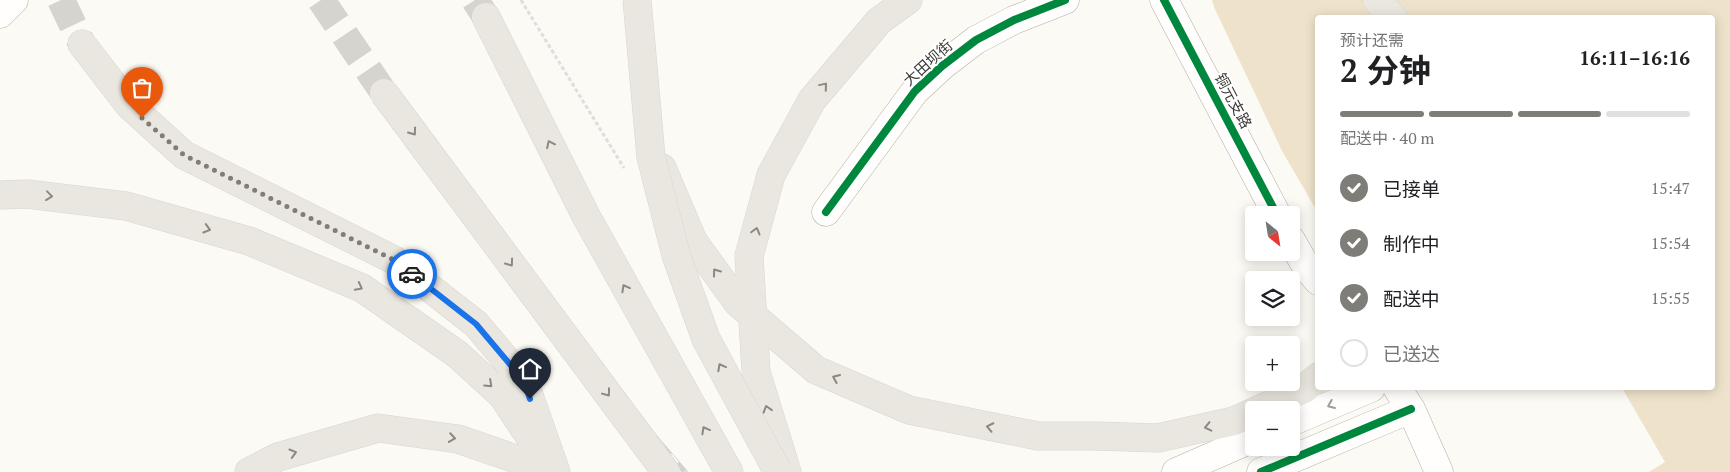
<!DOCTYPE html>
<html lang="zh">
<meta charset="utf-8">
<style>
:root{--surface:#fff;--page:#f2f2f2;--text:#202124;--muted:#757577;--line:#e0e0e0;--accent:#7f7d78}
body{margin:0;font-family:"PT Serif","Noto Sans SC",serif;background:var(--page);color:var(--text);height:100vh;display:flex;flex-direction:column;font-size:19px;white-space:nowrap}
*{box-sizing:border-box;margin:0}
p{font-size:16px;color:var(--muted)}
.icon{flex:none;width:28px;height:28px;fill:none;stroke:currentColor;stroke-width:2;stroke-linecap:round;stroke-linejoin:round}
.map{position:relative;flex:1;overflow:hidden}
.details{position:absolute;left:1315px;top:15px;width:400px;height:375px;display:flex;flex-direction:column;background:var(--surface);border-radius:5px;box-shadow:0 2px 12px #0003}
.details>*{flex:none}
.needle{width:32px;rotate:150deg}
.buttons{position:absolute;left:1245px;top:206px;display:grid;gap:10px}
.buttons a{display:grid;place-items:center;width:55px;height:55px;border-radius:5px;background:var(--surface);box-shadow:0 2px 12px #0003;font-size:25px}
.pin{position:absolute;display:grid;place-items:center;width:42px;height:42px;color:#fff;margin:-51px -21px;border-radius:50% 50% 50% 0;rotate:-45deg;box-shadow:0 0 5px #0007}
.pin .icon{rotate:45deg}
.courier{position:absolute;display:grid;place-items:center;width:50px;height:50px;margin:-25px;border:4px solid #1a73e8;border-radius:50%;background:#fff;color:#222;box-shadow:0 1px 6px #0007}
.overview em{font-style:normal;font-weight:700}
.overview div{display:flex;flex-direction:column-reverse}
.overview{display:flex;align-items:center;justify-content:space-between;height:85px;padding:0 25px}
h1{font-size:32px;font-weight:700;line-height:38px}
.bar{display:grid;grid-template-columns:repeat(4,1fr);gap:8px 5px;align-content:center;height:60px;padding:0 25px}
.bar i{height:6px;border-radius:4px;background:var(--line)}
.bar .active{background:var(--accent)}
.bar p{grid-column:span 4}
ol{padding:0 25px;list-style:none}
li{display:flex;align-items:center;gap:15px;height:55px}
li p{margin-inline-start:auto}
li .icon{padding:5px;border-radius:50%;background:var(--accent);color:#fff;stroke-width:4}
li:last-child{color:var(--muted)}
li i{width:28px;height:28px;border:2px solid var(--line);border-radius:50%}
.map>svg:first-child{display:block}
.green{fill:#eee3ca}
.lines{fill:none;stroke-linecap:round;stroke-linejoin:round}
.primary-tunnel{stroke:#d6d4ce;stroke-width:28;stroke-dasharray:28 14;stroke-linecap:butt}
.minor-casing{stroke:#b1afaa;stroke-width:29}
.secondary-casing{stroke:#b1afaa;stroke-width:29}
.primary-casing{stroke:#d7d6d3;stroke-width:29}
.path{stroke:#dfdedc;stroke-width:3;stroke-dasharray:4 2.5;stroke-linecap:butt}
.minor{stroke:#fffefd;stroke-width:28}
.secondary{stroke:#fffefd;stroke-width:28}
.primary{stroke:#eae7e0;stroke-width:28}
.rail-casing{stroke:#d2d1cf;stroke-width:5.5}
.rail{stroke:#fff;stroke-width:4;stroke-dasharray:11;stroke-linecap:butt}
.primary-bridge-casing{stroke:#d7d6d3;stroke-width:29;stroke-linecap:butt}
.primary-bridge{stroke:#eae7e0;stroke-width:28}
.cycleway-casing{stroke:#fff;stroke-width:11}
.cycleway{stroke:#00873e;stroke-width:8}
.oneway{stroke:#8a8882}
.oneway2{stroke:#9e9c9a}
.done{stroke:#7f7d78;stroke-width:5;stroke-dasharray:0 9}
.route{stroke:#1a73e8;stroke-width:6}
.labels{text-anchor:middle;stroke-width:4;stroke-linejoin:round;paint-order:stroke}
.street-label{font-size:15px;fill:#3c3a36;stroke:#fff}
</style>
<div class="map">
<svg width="1730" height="472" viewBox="0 0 1730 472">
<rect width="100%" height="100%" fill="#fcfaf4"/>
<path class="green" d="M1212 0H1730V472H1649L1665 462 1622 388H1712V18H1318L1317 211 1282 151 1214 7Z"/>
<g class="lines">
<path class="primary-tunnel" d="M61 0 82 44
M321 0 384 93
M475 0 486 17"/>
<defs>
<path id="minor" d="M1164 0 1277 215
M826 212 915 91 942 66 976 40 1014 20 1065 0
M1291 240 1307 268 1318 281
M1397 388 1411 409 1439 472
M1291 422 1371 388
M1176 472 1254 438
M1261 472 1411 409"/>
<path id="secondary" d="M0 14 14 0"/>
<path id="primary" d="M1377 0 1393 18
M486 17 586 216 729 472
M82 44 129 105 184 155 394 260 476 324 524 381 556 472
M662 168 693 241 738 303 816 370 909 410 1038 436H1095L1158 438 1234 421 1254 412
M0 195 27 194 126 206 249 241 362 288 457 354 502 395 538 449
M1258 410 1304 389 1318 377
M249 472 278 457 378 428 458 439 545 469 550 472
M787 472 756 372 749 256 771 175 812 100 879 21 908 0"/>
</defs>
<use href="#minor" class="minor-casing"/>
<use href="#secondary" class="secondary-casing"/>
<use href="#primary" class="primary-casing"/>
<path class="path" d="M521 0 624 168"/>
<use href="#minor" class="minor"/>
<use href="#secondary" class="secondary"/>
<use href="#primary" class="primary"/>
<defs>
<path id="rail" d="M627 405 685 472
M612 413 663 472"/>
</defs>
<use href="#rail" class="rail-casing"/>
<use href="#rail" class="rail"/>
<defs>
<path id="primary-bridge" d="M637 0 651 157 676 255 706 339 778 472
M384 93 666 472"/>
</defs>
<use href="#primary-bridge" class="primary-bridge-casing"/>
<use href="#primary-bridge" class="primary-bridge"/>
<defs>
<path id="cycleway" d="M1164 0 1277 215
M826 212 915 91 942 66 976 40 1014 20 1065 0
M1261 472 1411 409"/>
</defs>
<use href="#cycleway" class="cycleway-casing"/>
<use href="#cycleway" class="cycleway"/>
</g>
<defs><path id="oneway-chevron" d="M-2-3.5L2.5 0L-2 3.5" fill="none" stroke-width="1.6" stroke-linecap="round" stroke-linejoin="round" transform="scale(1.25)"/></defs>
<g class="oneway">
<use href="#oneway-chevron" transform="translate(824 86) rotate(-50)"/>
<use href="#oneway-chevron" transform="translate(413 132) rotate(54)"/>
<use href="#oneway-chevron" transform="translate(550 144) rotate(-116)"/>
<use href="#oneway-chevron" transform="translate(49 196) rotate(7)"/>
<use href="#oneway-chevron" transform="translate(207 229) rotate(16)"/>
<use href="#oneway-chevron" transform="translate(756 231) rotate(-75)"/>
<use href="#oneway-chevron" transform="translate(510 263) rotate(54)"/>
<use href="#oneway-chevron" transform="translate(716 272) rotate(-126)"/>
<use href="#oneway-chevron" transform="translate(359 287) rotate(27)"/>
<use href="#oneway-chevron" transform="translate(625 288) rotate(-119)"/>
<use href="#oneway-chevron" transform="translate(721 367) rotate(-118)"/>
<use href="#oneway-chevron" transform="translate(836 378) rotate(-157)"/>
<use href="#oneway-chevron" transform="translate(489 384) rotate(43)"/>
<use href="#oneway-chevron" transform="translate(607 393) rotate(53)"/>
<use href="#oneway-chevron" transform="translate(767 409) rotate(-107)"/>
<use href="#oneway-chevron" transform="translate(990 427) rotate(-168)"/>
<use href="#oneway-chevron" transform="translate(1208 427) rotate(167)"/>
<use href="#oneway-chevron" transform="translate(705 430) rotate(-119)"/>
<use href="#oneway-chevron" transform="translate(452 438) rotate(9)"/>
<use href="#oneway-chevron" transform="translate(293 453) rotate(-16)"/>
</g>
<use class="oneway2" href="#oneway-chevron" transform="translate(1331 405) rotate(157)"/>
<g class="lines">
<path class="done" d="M142 118 184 155 394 260 412 274"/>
<path class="route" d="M412 274 476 324 524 381 530 399"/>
</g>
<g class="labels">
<g class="street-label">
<text transform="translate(928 63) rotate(-42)" y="5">大田坝街</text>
<text transform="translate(1233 101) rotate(62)" y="5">铜元支路</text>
</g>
</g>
</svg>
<div class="buttons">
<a><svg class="needle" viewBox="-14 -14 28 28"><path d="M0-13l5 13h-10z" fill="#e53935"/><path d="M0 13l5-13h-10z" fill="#757577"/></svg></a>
<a><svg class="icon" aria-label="layers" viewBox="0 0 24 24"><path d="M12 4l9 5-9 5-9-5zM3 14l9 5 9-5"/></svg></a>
<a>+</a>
<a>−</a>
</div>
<div class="pin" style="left:142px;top:118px;background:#ea580c"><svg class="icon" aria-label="bag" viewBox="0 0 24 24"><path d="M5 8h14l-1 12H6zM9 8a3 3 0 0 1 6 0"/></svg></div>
<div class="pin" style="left:530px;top:399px;background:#1f2937"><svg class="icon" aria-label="home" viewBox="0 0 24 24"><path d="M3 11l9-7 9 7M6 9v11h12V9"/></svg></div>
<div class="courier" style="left:412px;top:274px"><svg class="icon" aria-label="car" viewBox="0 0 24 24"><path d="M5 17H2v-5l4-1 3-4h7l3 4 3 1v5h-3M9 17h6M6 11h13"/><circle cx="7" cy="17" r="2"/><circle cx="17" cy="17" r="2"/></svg></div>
<section class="details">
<div class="overview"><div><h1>2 分钟</h1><p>预计还需</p></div><em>16:11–16:16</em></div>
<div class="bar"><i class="active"></i><i class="active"></i><i class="active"></i><i></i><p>配送中 · 40 m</p></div>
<ol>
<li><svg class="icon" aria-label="check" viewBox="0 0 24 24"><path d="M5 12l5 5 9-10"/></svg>已接单<p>15:47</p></li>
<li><svg class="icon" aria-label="check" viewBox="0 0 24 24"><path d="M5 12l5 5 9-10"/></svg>制作中<p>15:54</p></li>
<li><svg class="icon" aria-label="check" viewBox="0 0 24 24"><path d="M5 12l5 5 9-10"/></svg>配送中<p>15:55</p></li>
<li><i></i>已送达</li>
</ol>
</section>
</div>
